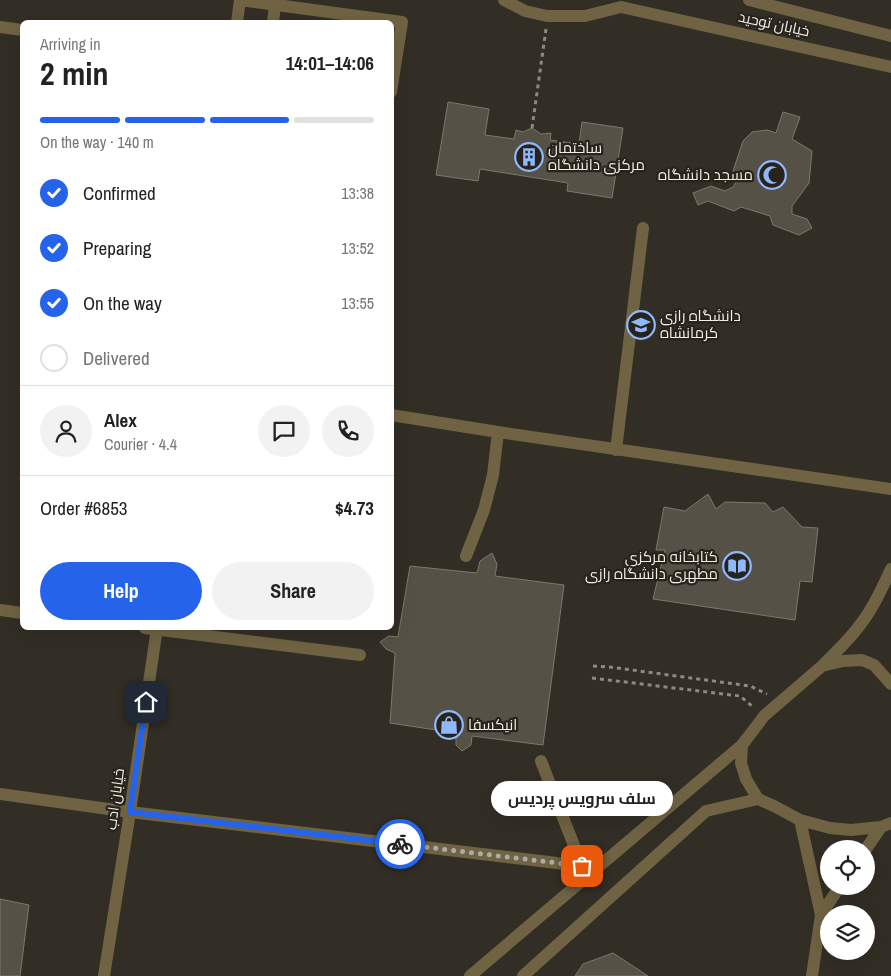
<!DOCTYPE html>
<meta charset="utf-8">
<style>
:root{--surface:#fff;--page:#f2f2f2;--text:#222;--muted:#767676;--line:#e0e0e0;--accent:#2563eb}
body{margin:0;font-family:"Archivo Narrow",Cairo,sans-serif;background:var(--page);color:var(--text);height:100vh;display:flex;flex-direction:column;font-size:19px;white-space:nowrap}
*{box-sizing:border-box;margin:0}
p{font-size:16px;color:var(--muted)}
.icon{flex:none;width:28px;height:28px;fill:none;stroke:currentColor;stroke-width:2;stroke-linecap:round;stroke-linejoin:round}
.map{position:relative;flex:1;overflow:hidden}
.sheet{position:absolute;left:20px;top:20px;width:374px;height:610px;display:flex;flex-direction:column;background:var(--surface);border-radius:8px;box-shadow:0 5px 20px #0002}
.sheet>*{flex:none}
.fabs{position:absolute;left:820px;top:840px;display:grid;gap:10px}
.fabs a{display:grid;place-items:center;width:55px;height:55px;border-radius:50%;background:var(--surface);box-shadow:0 5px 20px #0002;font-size:25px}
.pin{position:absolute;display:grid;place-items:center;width:42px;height:42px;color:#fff;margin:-21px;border-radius:10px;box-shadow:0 2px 8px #0006}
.courier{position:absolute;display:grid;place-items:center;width:50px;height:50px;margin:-25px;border:4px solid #2563eb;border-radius:50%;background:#fff;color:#222;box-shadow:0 1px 6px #0007}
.bubble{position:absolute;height:35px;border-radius:18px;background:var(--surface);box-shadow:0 5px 20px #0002;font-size:16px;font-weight:700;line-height:35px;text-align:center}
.head em{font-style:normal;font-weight:700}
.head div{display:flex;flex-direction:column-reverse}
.head{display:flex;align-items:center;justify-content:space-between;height:85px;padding:0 20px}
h1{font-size:32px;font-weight:700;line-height:38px}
.bar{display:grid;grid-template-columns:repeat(4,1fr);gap:8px 5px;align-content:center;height:60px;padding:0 20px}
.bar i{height:6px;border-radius:4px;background:var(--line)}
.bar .on{background:var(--accent)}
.bar p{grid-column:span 4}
.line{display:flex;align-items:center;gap:12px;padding:0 20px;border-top:1px solid var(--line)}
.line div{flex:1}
.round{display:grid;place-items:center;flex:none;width:52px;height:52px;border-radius:26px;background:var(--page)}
ol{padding:0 20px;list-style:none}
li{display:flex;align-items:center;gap:15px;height:55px}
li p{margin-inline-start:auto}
li .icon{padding:5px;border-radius:50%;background:var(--accent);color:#fff;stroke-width:4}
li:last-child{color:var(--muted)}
li i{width:28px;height:28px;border:2px solid var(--line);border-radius:50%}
.action{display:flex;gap:10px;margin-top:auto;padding:10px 20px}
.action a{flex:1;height:58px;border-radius:30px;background:var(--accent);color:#fff;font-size:20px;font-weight:700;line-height:58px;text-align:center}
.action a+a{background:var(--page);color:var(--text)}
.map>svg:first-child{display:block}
.building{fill:#565147;stroke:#7c786d}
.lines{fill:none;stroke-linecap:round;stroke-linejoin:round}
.path{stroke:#8d8a82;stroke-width:3;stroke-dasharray:4 4;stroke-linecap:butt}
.minor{stroke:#706343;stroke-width:12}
.done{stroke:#aeaba4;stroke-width:5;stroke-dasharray:0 9}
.route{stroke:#2563eb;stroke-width:6}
.labels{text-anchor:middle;stroke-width:4.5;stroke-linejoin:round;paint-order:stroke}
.street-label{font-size:15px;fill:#f1efe9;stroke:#28241b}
.poi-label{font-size:15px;fill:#f1efe9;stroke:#28241b;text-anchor:start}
</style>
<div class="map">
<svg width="891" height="976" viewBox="0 0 891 976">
<rect width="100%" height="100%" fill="#322e25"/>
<path class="building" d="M448 102 489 109 485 135 514 139 516 130 523 132 532 128 541 134 551 133 550 140 579 144 582 122 623 128 612 198 567 191 568 183 480 169 478 181 436 175Z
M783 112 800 117 792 139 812 151 809 183 792 206V214L807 219 812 228 799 235 773 225 770 216 741 207 734 211 708 201 698 205 693 193 711 186 725 191 733 187 738 179 733 171 743 141 752 132 767 130 776 133Z
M708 494 716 509 725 502 765 503 773 512 783 507 802 527 818 528 812 582 800 581 795 620 653 599 665 550H656L664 507 685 511Z
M492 553 497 564 495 576 564 585 543 745 472 736 471 745 462 751 456 745V733L390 723 395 653 386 649 380 642 389 636 398 637 410 566 477 573 480 561Z
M0 899 29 905 20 976H0Z
M613 953 648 976H575L583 964Z"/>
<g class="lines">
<path class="path" d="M532 128 546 29
M593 666 610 667 750 686 767 694
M592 678 740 696 752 706"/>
<path class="minor" d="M240 0 402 22 391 92
M504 0 525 11 547 16H585L621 7 891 67
M749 0 891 36
M237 22 240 0
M273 22 275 5
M0 27 22 30
M391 415 498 432 891 489
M616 450 643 228
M466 556 484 510 493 475 498 432
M0 610 22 613
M145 628 360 655
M822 666C840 648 859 630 872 607 879 595 885 582 891 569
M891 684 874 665 862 660 843 661 822 666 764 716 755 728 742 745 741 763 746 779 758 799 774 806 800 820 830 828 851 830 881 827 891 823
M0 794 130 812 582 866 541 761
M800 820 821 915 812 976
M866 849 881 827
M821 915 840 886
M104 976 130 812 157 628
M470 976 742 745
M523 976 706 811 758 799"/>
</g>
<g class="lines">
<path class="done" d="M400 844 582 866"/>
<path class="route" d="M146 702 130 812 400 844"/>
</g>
<defs>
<symbol id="building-ring" viewBox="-11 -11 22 22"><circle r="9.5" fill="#28241b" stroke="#90b8fd" stroke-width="1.5"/><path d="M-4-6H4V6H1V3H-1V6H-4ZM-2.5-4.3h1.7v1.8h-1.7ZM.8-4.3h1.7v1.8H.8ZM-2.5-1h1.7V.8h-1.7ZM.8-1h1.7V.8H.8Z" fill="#90b8fd"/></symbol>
<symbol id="mosque-ring" viewBox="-11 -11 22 22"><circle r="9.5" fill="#28241b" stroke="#90b8fd" stroke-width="1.5"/><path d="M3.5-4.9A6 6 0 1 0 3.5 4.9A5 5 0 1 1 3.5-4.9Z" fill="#90b8fd"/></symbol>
<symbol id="university-ring" viewBox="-11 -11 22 22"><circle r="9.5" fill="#28241b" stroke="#90b8fd" stroke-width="1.5"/><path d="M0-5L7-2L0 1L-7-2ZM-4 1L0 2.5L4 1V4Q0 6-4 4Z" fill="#90b8fd"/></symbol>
<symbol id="library-ring" viewBox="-11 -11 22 22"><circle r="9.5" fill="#28241b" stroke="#90b8fd" stroke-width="1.5"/><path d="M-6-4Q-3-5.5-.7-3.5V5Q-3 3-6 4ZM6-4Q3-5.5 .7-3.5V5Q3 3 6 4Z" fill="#90b8fd"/></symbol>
<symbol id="shop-ring" viewBox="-11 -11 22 22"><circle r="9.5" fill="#28241b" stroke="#90b8fd" stroke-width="1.5"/><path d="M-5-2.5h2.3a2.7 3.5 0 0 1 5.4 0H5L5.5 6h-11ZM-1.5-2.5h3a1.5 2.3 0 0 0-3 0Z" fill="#90b8fd"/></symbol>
</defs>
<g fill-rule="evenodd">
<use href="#building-ring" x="513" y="141" width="32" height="32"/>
<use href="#mosque-ring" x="756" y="159" width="32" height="32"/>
<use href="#university-ring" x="625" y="309" width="32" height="32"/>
<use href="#library-ring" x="721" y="550" width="32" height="32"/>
<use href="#shop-ring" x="433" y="709" width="32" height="32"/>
</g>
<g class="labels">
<g class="street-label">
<text transform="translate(774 24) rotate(12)" y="5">خیابان توحید</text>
<text transform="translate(115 799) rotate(-82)" y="5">خیابان ادب</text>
</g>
<g class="poi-label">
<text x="548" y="153">ساختمان<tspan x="548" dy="17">مرکزی دانشگاه</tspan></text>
<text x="753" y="180" text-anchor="end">مسجد دانشگاه</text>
<text x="660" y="321">دانشگاه رازی<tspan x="660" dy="17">کرمانشاه</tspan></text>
<text x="718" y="562" text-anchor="end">کتابخانه مرکزی<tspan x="718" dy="17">مطهری دانشگاه رازی</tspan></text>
<text x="468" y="730">انیکسفا</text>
</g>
</g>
</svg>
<div class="fabs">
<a><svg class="icon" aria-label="locate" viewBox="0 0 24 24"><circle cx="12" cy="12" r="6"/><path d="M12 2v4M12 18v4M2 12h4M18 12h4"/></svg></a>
<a><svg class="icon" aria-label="layers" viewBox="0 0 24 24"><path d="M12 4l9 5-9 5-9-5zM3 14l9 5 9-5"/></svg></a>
</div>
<div class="pin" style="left:582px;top:866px;background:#ea580c"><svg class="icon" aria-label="bag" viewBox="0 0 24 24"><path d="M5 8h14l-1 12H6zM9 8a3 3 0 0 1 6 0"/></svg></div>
<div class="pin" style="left:146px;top:702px;background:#1f2937"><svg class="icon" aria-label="home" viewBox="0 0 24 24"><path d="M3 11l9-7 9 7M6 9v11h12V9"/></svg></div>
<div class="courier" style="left:400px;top:844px"><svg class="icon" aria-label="bike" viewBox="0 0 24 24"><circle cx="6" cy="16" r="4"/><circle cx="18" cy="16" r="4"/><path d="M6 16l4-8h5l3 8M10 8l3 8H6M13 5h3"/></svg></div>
<div class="bubble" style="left:491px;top:781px;width:182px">سلف سرویس پردیس</div>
<section class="sheet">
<div class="head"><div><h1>2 min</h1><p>Arriving in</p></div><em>14:01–14:06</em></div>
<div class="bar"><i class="on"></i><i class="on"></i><i class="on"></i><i></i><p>On the way · 140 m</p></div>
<ol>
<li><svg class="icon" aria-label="check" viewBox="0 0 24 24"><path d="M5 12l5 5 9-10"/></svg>Confirmed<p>13:38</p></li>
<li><svg class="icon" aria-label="check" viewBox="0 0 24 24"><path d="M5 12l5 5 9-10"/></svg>Preparing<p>13:52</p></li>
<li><svg class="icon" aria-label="check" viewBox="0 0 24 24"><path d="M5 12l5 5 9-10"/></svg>On the way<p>13:55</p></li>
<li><i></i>Delivered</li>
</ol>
<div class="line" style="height:90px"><a class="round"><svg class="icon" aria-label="person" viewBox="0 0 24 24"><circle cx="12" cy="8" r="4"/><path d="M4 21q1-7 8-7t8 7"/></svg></a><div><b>Alex</b><p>Courier · 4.4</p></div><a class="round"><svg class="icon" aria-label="chat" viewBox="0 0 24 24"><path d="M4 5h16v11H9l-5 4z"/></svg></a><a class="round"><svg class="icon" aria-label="phone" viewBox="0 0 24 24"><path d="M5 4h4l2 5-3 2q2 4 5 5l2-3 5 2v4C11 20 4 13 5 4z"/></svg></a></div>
<div class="line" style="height:65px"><div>Order #6853</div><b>$4.73</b></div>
<div class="action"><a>Help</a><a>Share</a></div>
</section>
</div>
